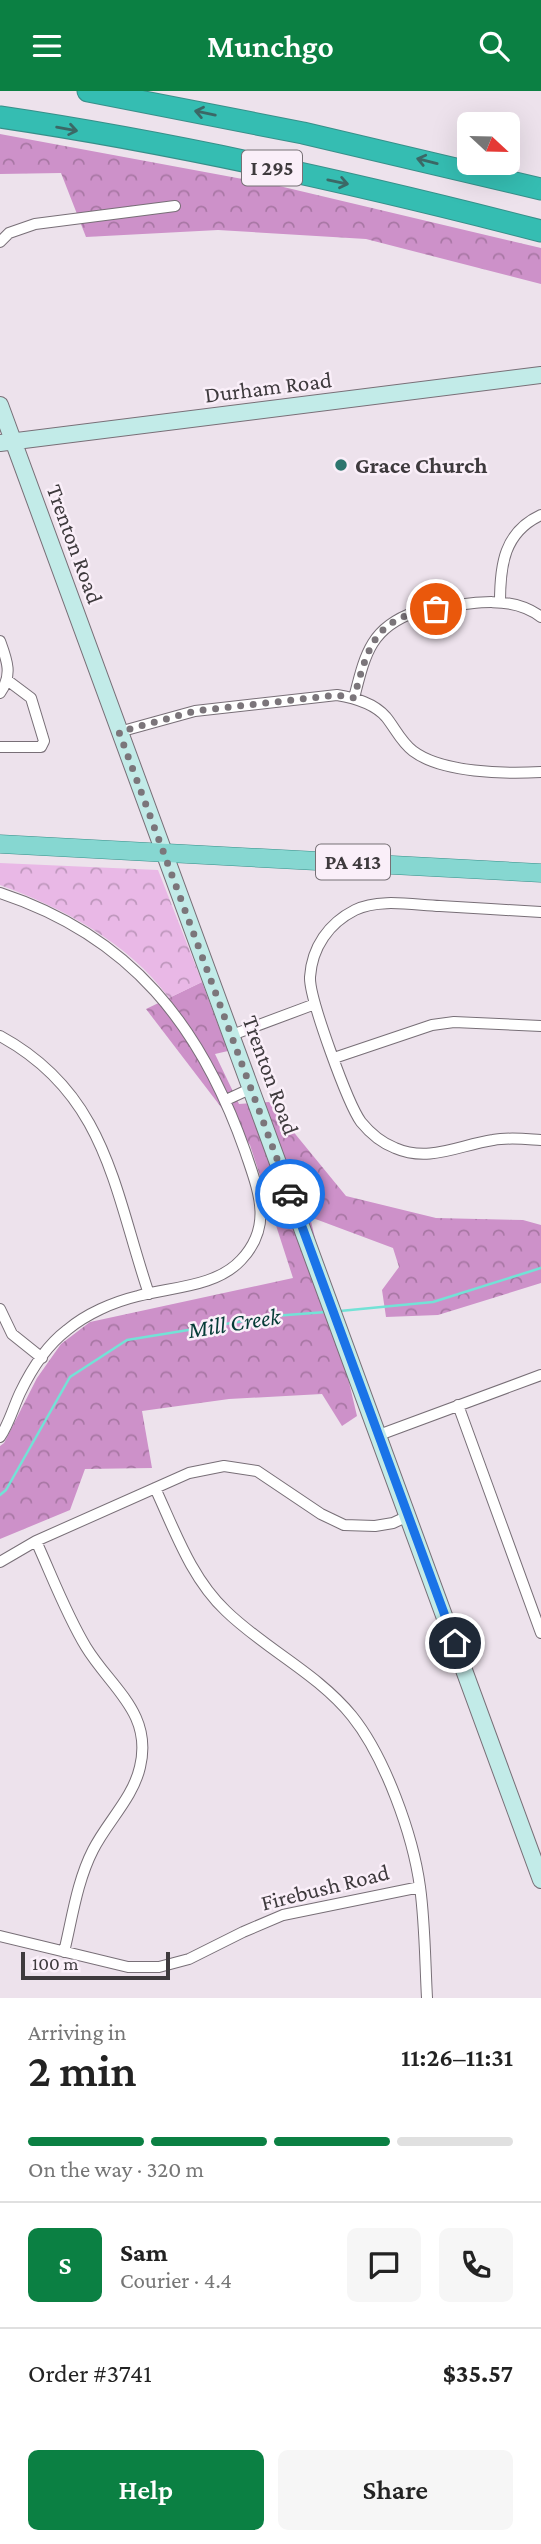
<!DOCTYPE html>
<meta charset="utf-8">
<style>
:root{--surface:#fff;--page:#f6f6f6;--text:#222;--muted:#767676;--line:#e0e0e0;--accent:#0b8043}
body{margin:0;font-family:"Crimson Pro",serif;background:var(--page);color:var(--text);height:100vh;display:flex;flex-direction:column;font-size:26px;white-space:nowrap}
*{box-sizing:border-box;margin:0}
p{font-size:23px;color:var(--muted)}
.icon{flex:none;width:38px;height:38px;fill:none;stroke:currentColor;stroke-width:2;stroke-linecap:round;stroke-linejoin:round}
.map{position:relative;height:1907px;overflow:hidden}
.sheet{display:flex;flex-direction:column;background:var(--surface);flex:1}
.sheet>*{flex:none}
.needle{width:46px;rotate:112deg}
.tools{position:absolute;left:457px;top:21px;display:grid;gap:14px}
.tools a{display:grid;place-items:center;width:63px;height:63px;border-radius:10px;background:var(--surface);box-shadow:0 7px 28px #0002;font-size:35px}
.scale{position:absolute;left:21px;bottom:18px;width:149px;box-sizing:border-box;padding-left:7px;border:4px solid #3e3a3d;border-top:0;font-size:19px;line-height:24px;white-space:nowrap;color:#3e3a3d;-webkit-text-stroke:5px #faeff9;paint-order:stroke}
.pin{position:absolute;display:grid;place-items:center;width:60px;height:60px;color:#fff;margin:-30px;border:4px solid #fff;border-radius:50%;box-shadow:0 2px 7px #0007}
.courier{position:absolute;display:grid;place-items:center;width:70px;height:70px;margin:-35px;border:5px solid #1a73e8;border-radius:50%;background:#fff;color:#222;box-shadow:0 2px 9px #0007}
.overview em{font-style:normal;font-weight:600}
.overview div{display:flex;flex-direction:column-reverse}
.overview{display:flex;align-items:center;justify-content:space-between;height:119px;padding:0 28px}
h1{font-size:46px;font-weight:600;line-height:52px}
.bar{display:grid;grid-template-columns:repeat(4,1fr);gap:10px 7px;align-content:center;height:84px;padding:0 28px}
.bar i{height:9px;border-radius:5px;background:var(--line)}
.bar .current{background:var(--accent)}
.bar p{grid-column:span 4}
.line{display:flex;align-items:center;gap:18px;padding:0 28px;border-top:2px solid var(--line)}
.line div{flex:1}
.round{display:grid;place-items:center;flex:none;width:74px;height:74px;border-radius:10px;background:var(--page)}
.action{display:flex;gap:14px;margin-top:auto;padding:14px 28px}
.action a{flex:1;height:80px;border-radius:10px;background:var(--accent);color:#fff;font-size:28px;font-weight:600;line-height:80px;text-align:center}
.action a+a{background:var(--page);color:var(--text)}
header{display:flex;justify-content:space-between;align-items:center;height:91px;padding:0 28px;background:var(--accent);color:#fff;font-size:32px;font-weight:600}
.map>svg:first-child{display:block}
.forest{fill:url(#forest-crowns)}
.park{fill:url(#park-crowns)}
.lines{fill:none;stroke-linecap:round;stroke-linejoin:round}
.stream{stroke:#73e2d6;stroke-width:2.5}
.street-casing{stroke:#786f77;stroke-width:12}
.secondary-casing{stroke:#786f77;stroke-width:18}
.primary-casing{stroke:#388f89;stroke-width:19}
.highway-casing{stroke:#388f89;stroke-width:23}
.street{stroke:#fff;stroke-width:10}
.secondary{stroke:#c2ebe8;stroke-width:16}
.primary{stroke:#86d7d1;stroke-width:18}
.highway{stroke:#35bdb2;stroke-width:21}
.oneway{stroke:#3b6866}
.done{stroke:#7b757a;stroke-width:7;stroke-dasharray:0 12.6}
.route{stroke:#1a73e8;stroke-width:9}
.poi-dot{fill:#2d756e;stroke:#faeff9;stroke-width:2.5}
.labels{text-anchor:middle;stroke-width:5;stroke-linejoin:round;paint-order:stroke}
.shield{fill:#faeff9;stroke:#767075;stroke-width:2}
.shield-label{font-size:21px;font-weight:bold;fill:#3e3a3d}
.street-label{font-size:23px;fill:#3e3a3d;stroke:#faeff9}
.poi-label{font-size:23px;font-weight:bold;fill:#3e3a3d;stroke:#faeff9;text-anchor:start}
.water-label{font-size:24px;font-style:italic;fill:#043b36;stroke:#faeff9}
</style>
<header><svg class="icon" aria-label="menu" viewBox="0 0 24 24"><path d="M4 6h16M4 12h16M4 18h16"/></svg>Munchgo<svg class="icon" aria-label="search" viewBox="0 0 24 24"><circle cx="10" cy="10" r="6"/><path d="M15 15l6 6"/></svg></header>
<div class="map">
<svg width="541" height="1907" viewBox="0 0 541 1907">
<defs>
<pattern id="forest-crowns" width="20" height="18" patternUnits="userSpaceOnUse" patternTransform="scale(1.75)"><rect width="20" height="18" fill="#cd91c9"/><path d="M2 6a3 3 0 1 1 6 0M12 15a3 3 0 1 1 6 0" fill="none" stroke="#a877a4"/></pattern>
<pattern id="park-crowns" width="20" height="18" patternUnits="userSpaceOnUse" patternTransform="scale(1.75)"><rect width="20" height="18" fill="#e9b8e6"/><path d="M2 6a3 3 0 1 1 6 0M12 15a3 3 0 1 1 6 0" fill="none" stroke="#be97bc"/></pattern>
</defs>
<rect width="100%" height="100%" fill="#ede2ec"/>
<path class="forest" d="M0 43 275 94 541 157V193L366 148 218 139 86 146 61 82 0 83Z
M202 891 228 960 215 963 239 1013 269 1011 346 1105 436 1127 523 1129 541 1134V1192L438 1224 386 1226 382 1199 399 1176 393 1157 310 1126 357 1325 342 1335 322 1303 229 1308 142 1320 152 1377 85 1378 70 1419 0 1448V1355L4 1352 37 1287 61 1253 90 1231 293 1187 250 1054 146 918Z"/>
<path class="park" d="M0 772 158 779 202 891 169 907C129 852 63 817 0 794Z"/>
<g class="lines">
<path class="stream" d="M340 1220 433 1211 541 1177
M0 1404 6 1399 70 1286 127 1249 274 1225 326 1221"/>
<defs>
<path id="street" d="M0 151 9 142 35 133 175 115
M500 511C500 474 504 441 541 424
M0 550C7 569 13 584 0 602
M354 607C365 564 370 537 415 521 455 516 506 499 541 526
M119 641 195 620 337 604C355 607 374 612 386 626 395 637 401 651 413 660 442 682 505 683 541 681
M0 656H41L44 650 31 607 7 589
M0 802C131 845 201 935 245 1060 258 1099 274 1134 241 1169 216 1196 171 1196 138 1205 113 1211 86 1223 67 1239 46 1255 31 1279 20 1302 13 1317 9 1333 0 1346
M541 821C507 819 474 817 440 815 414 814 379 807 355 819 329 832 312 856 310 886 309 907 348 1013 361 1031 370 1042 382 1052 395 1057 429 1072 459 1054 493 1049 509 1046 525 1048 541 1049
M232 944 315 913
M0 945C107 1003 114 1100 149 1203
M334 967 432 934 454 931 541 935
M226 1009 252 997
M0 1218 12 1243 42 1267
M458 1314 541 1542
M379 1344 541 1284
M155 1397C175 1440 191 1487 226 1520 265 1558 317 1582 352 1625 385 1666 413 1744 420 1796 425 1832 425 1870 427 1907
M36 1450C52 1485 66 1523 86 1556 111 1597 153 1622 140 1676 133 1707 107 1731 93 1759 77 1790 72 1828 64 1861
M0 1471 36 1450 189 1382 224 1375 257 1380 321 1423 344 1434 375 1435 393 1432 408 1425
M0 1845 128 1876H159L189 1868 243 1841 283 1824 420 1796"/>
<path id="secondary" d="M0 314 541 1789
M0 352 541 284"/>
<path id="primary" d="M0 753 541 782"/>
<path id="highway" d="M88 0 303 42 541 98
M0 26C182 53 363 94 541 140"/>
</defs>
<use href="#street" class="street-casing"/>
<use href="#secondary" class="secondary-casing"/>
<use href="#primary" class="primary-casing"/>
<use href="#highway" class="highway-casing"/>
<use href="#street" class="street"/>
<use href="#secondary" class="secondary"/>
<use href="#primary" class="primary"/>
<use href="#highway" class="highway"/>
</g>
<defs><path id="oneway-shaft" d="M-6 0H5M1.5-3L5.5 0L1.5 3" fill="none" stroke-width="1.6" stroke-linecap="round" stroke-linejoin="round" transform="scale(1.75)"/></defs>
<g class="oneway">
<use href="#oneway-shaft" transform="translate(205 22) rotate(-168)"/>
<use href="#oneway-shaft" transform="translate(67 38) rotate(10)"/>
<use href="#oneway-shaft" transform="translate(427 70) rotate(-166)"/>
<use href="#oneway-shaft" transform="translate(338 91) rotate(12)"/>
</g>
<g class="lines">
<path class="done" d="M290 1103 119 641 195 620 337 604 354 607C369 552 375 526 436 518"/>
<path class="route" d="M290 1103 455 1552"/>
</g>
<circle class="poi-dot" cx="341" cy="374" r="7"/>
<g class="labels">
<g class="shield">
<rect x="242" y="59.5" width="60" height="35" rx="5"/>
<rect x="316" y="753.5" width="74" height="35" rx="5"/>
</g>
<g class="shield-label">
<text x="272" y="84">I 295</text>
<text x="353" y="778">PA 413</text>
</g>
<g class="street-label">
<text transform="translate(268 296) rotate(-7)" y="8">Durham Road</text>
<text transform="translate(75 453) rotate(70)" y="8">Trenton Road</text>
<text transform="translate(271 984) rotate(70)" y="8">Trenton Road</text>
<text transform="translate(325 1796) rotate(-14)" y="8">Firebush Road</text>
</g>
<g class="poi-label">
<text x="355" y="382">Grace Church</text>
</g>
<g class="water-label">
<text transform="translate(234 1232) rotate(-9)" y="8">Mill Creek</text>
</g>
</g>
</svg>
<div class="tools">
<a><svg class="needle" viewBox="-14 -14 28 28"><path d="M0-13l5 13h-10z" fill="#e53935"/><path d="M0 13l5-13h-10z" fill="#767676"/></svg></a>
</div>
<div class="scale">100 m</div>
<div class="pin" style="left:436px;top:518px;background:#ea580c"><svg class="icon" aria-label="bag" viewBox="0 0 24 24"><path d="M5 8h14l-1 12H6zM9 8a3 3 0 0 1 6 0"/></svg></div>
<div class="pin" style="left:455px;top:1552px;background:#1f2937"><svg class="icon" aria-label="home" viewBox="0 0 24 24"><path d="M3 11l9-7 9 7M6 9v11h12V9"/></svg></div>
<div class="courier" style="left:290px;top:1103px"><svg class="icon" aria-label="car" viewBox="0 0 24 24"><path d="M5 17H2v-5l4-1 3-4h7l3 4 3 1v5h-3M9 17h6M6 11h13"/><circle cx="7" cy="17" r="2"/><circle cx="17" cy="17" r="2"/></svg></div>
</div>
<section class="sheet">
<div class="overview"><div><h1>2 min</h1><p>Arriving in</p></div><em>11:26–11:31</em></div>
<div class="bar"><i class="current"></i><i class="current"></i><i class="current"></i><i></i><p>On the way · 320 m</p></div>
<div class="line" style="height:126px"><b class="round" style="background:var(--accent);color:#fff">S</b><div><b>Sam</b><p>Courier · 4.4</p></div><a class="round"><svg class="icon" aria-label="chat" viewBox="0 0 24 24"><path d="M4 5h16v11H9l-5 4z"/></svg></a><a class="round"><svg class="icon" aria-label="phone" viewBox="0 0 24 24"><path d="M5 4h4l2 5-3 2q2 4 5 5l2-3 5 2v4C11 20 4 13 5 4z"/></svg></a></div>
<div class="line" style="height:91px"><div>Order #3741</div><b>$35.57</b></div>
<div class="action"><a>Help</a><a>Share</a></div>
</section>
